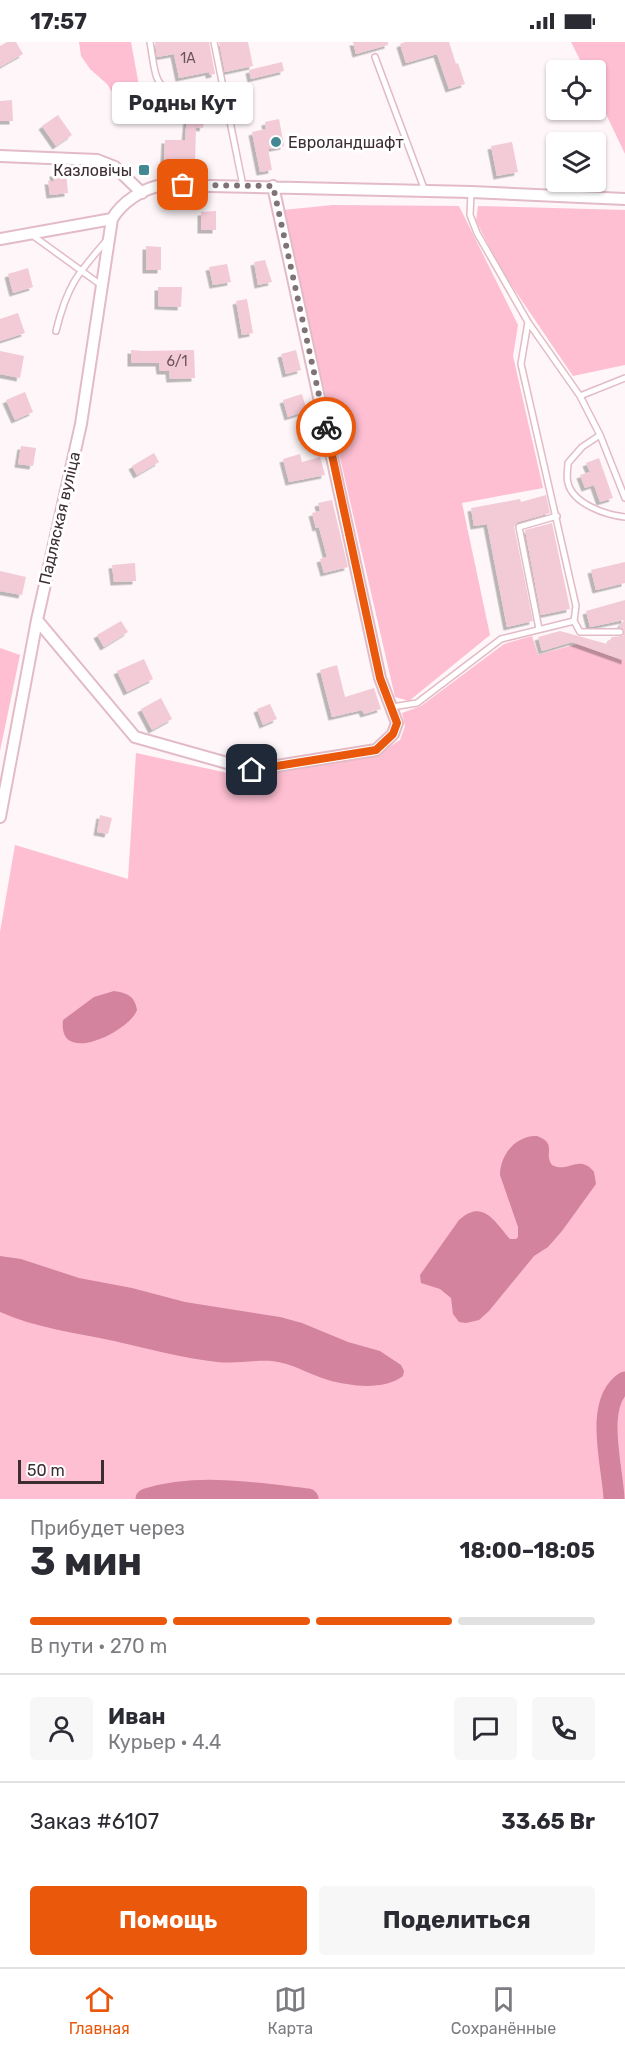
<!DOCTYPE html>
<html lang="ru">
<meta charset="utf-8">
<style>
:root{--surface:#fff;--page:#f7f7f7;--text:#2b2b33;--muted:#7c7c81;--line:#e1e1e2;--accent:#ea580c}
body{margin:0;font-family:Rubik,sans-serif;background:var(--page);color:var(--text);height:100vh;display:flex;flex-direction:column;font-size:22px;white-space:nowrap}
*{box-sizing:border-box;margin:0}
p{font-size:20px;color:var(--muted)}
.icon{flex:none;width:33px;height:33px;fill:none;stroke:currentColor;stroke-width:2;stroke-linecap:round;stroke-linejoin:round}
.map{position:relative;height:1457px;overflow:hidden}
.details{display:flex;flex-direction:column;background:var(--surface);flex:1}
.details>*{flex:none}
.tools{position:absolute;left:546px;top:18px;display:grid;gap:12px}
.tools a{display:grid;place-items:center;width:60px;height:60px;border-radius:6px;background:var(--surface);box-shadow:0 2px 4px #0004;font-size:30px}
.scale{position:absolute;left:18px;bottom:15px;width:86px;box-sizing:border-box;padding-left:6px;border:3px solid #3c2d32;border-top:0;font-size:16px;line-height:21px;white-space:nowrap;color:#3c2d32;-webkit-text-stroke:4px #fff;paint-order:stroke}
.pin{position:absolute;display:grid;place-items:center;width:51px;height:51px;color:#fff;margin:-26px;border-radius:12px;box-shadow:0 3px 9px #0006}
.courier{position:absolute;display:grid;place-items:center;width:60px;height:60px;margin:-30px;border:4px solid #ea580c;border-radius:50%;background:#fff;color:#222;box-shadow:0 2px 8px #0007}
.bubble{position:absolute;height:42px;border-radius:6px;background:var(--surface);box-shadow:0 2px 4px #0004;font-size:20px;font-weight:700;line-height:42px;text-align:center}
.overview em{font-style:normal;font-weight:700}
.overview div{display:flex;flex-direction:column-reverse}
.overview{display:flex;align-items:center;justify-content:space-between;height:102px;padding:0 30px}
h1{font-size:39px;font-weight:700;line-height:45px}
.bar{display:grid;grid-template-columns:repeat(4,1fr);gap:9px 6px;align-content:center;height:72px;padding:0 30px}
.bar i{height:8px;border-radius:4px;background:var(--line)}
.bar .selected{background:var(--accent)}
.bar p{grid-column:span 4}
.line{display:flex;align-items:center;gap:15px;padding:0 30px;border-top:2px solid var(--line)}
.line div{flex:1}
.round{display:grid;place-items:center;flex:none;width:63px;height:63px;border-radius:6px;background:var(--page)}
.action{display:flex;gap:12px;margin-top:auto;padding:12px 30px}
.action a{flex:1;height:69px;border-radius:6px;background:var(--accent);color:#fff;font-size:24px;font-weight:700;line-height:69px;text-align:center}
.action a+a{background:var(--page);color:var(--text)}
.status{display:flex;justify-content:space-between;align-items:center;height:42px;padding:0 30px;background:var(--surface);direction:ltr}
.status svg{height:16px;fill:currentColor}
.dock{display:flex;justify-content:space-around;align-items:center;height:84px;border-top:2px solid var(--line);background:var(--surface);font-size:16px;color:var(--muted)}
.dock a{display:grid;justify-items:center;gap:3px}
.dock .selected{color:var(--accent)}
.map>svg:first-child{display:block}
.green{fill:#febfd2}
.water{fill:#d3839d}
.lines{fill:none;stroke-linecap:round;stroke-linejoin:round}
.river{stroke:#d3839d;stroke-width:21}
.building{fill:#f2cbd7;filter:url(#shadow)}
.service-casing{stroke:#e2bbc6;stroke-width:8}
.minor-casing{stroke:#e2bbc6;stroke-width:14}
.service{stroke:#fff;stroke-width:5}
.minor{stroke:#fff;stroke-width:10}
.done{stroke:#807377;stroke-width:6;stroke-dasharray:0 10.8}
.route{stroke:#ea580c;stroke-width:8}
.poi-dot{fill:#438994;stroke:#fff;stroke-width:2}
.labels{text-anchor:middle;stroke-width:6;stroke-linejoin:round;paint-order:stroke}
.number-label{font-size:14px;fill:#6a545b}
.poi-label{font-size:16px;fill:#3c2d32;stroke:#fff;text-anchor:start}
.street-label{font-size:16px;fill:#3c2d32;stroke:#fff}
</style>
<div class="status"><b>17:57</b><svg viewBox="0 0 49 12"><path d="M0 12V9h3v3zM5 12V6h3v6zM10 12V3h3v9zM15 12V0h3v12zM26 1h20v11H26zM47 4h2v5h-2z"/></svg></div>
<div class="map">
<svg width="625" height="1457" viewBox="0 0 625 1457">
<defs>
<filter id="shadow"><feDropShadow dx="-3.5" dy="3.5" stdDeviation="0" flood-color="#0004"/></filter>
</defs>
<rect width="100%" height="100%" fill="#fef6f8"/>
<path class="green" d="M79 0H131L141 55 134 61 124 62 118 59 107 42 90 27 81 14Z
M571 0H625V112L596 51V28H585Z
M333 163 459 164 518 283 513 314 543 446 462 461 490 593 409 659 395 655 283 168Z
M478 164 625 168V323L573 334 503 231 476 179Z
M532 594 538 613 577 602 621 617H625V1457H0V890L15 803 128 837 136 711 246 735 374 714 400 698 405 684 402 671 421 664 504 602Z
M0 606 20 613 0 709Z"/>
<path class="water" d="M114 949C127 951 135 954 137 968 129 990 57 1025 63 978L94 955Z
M537 1094C558 1102 543 1111 552 1123 568 1132 579 1111 594 1130L596 1142 562 1189 548 1205 534 1214 489 1269 479 1278 466 1281 459 1280 453 1272 451 1256 440 1247 421 1241 420 1233 459 1178C483 1156 495 1180 510 1197H516L518 1195V1185L500 1133C500 1113 516 1093 537 1094Z
M0 1214 21 1217 79 1236 132 1246 185 1260 280 1275 302 1281 348 1300 380 1309 401 1323 404 1329 403 1334C383 1349 350 1344 328 1338 308 1332 292 1321 272 1319 253 1318 235 1322 217 1320 183 1316 148 1307 114 1299 76 1291 36 1286 0 1270Z"/>
<g class="lines">
<path class="river" d="M146 1457C198 1441 255 1451 308 1457
M614 1457C613 1425 593 1361 625 1340"/>
</g>
<path class="building" d="M7 0H16L23 12 0 25V4Z
M155 0H209L215 32 209 33V30L179 36 174 12 157 15Z
M219 0H248L253 24 225 30Z
M353 0H388V3L356 12Z
M405 0H449L456 22 458 21 465 42 449 47 437 12 406 21 400 2Z
M282 20 284 29 251 37 249 28Z
M12 58 13 79H0V59Z
M178 60 207 62 203 86 196 85 195 120 164 119 165 98H185L187 74 177 73Z
M58 73 72 93 56 104 42 84Z
M279 77 284 104 268 107 272 128 260 130 252 90 266 87 265 80Z
M512 100 518 130 497 134 491 104Z
M66 130 68 151 50 153 48 139H54L53 131Z
M216 169V188H201V170Z
M146 204 161 205V228H146Z
M265 218 272 240 258 243 254 220Z
M227 222 231 240 213 243 209 225Z
M28 226 33 245 13 251 8 232Z
M158 245H182L181 265 158 264Z
M247 257 253 291 242 293 236 259Z
M18 271 25 291 0 299V277Z
M131 308 145 309 194 308 195 336 170 337 169 329H160L159 321H131Z
M296 308 301 328 286 332 281 312Z
M0 309 24 314 20 336 0 332Z
M25 350 33 370 15 378 6 358Z
M302 352 307 369 288 375 283 358Z
M21 404 36 406 33 424 18 422Z
M154 411 159 420 137 433 132 424Z
M300 412 302 420 320 415 325 433 289 440 283 417Z
M599 416 613 456 600 460 594 443 585 446 580 433 590 430 586 421Z
M546 453 550 471 518 480 514 484 533 579 507 585 487 482 474 484 471 466 520 457 521 460Z
M332 458 348 525 324 531 320 517 327 515 319 485 316 486 312 471 320 469 318 461Z
M552 481 570 567 541 573 525 488Z
M625 520V541L596 548 591 528Z
M135 521 136 539 114 540 112 523Z
M0 529 26 535 22 553 0 549Z
M625 558V619L572 600 542 609 538 595 560 589 607 602 612 595 623 594 624 588 619 585 624 578 590 585 586 569Z
M121 579 128 590 104 605 97 593Z
M144 617 153 637 127 650 117 629Z
M337 623 345 655 374 646 381 667 364 672 362 668 332 675 320 628Z
M161 656 172 677 152 688 141 667Z
M270 662 277 677 263 683 257 667Z
M100 773 112 776 108 792 97 790Z"/>
<g class="lines">
<defs>
<path id="service" d="M150 0C152 11 153 23 156 33 165 62 201 54 224 51
M214 0 243 144
M375 15 425 149
M471 150 470 173 477 191 528 280 580 354 600 393 625 456
M32 193 101 243
M528 280 521 322 576 564 574 579
M56 289C67 244 77 232 107 198
M580 354 625 336
M600 393 582 405 568 421C568 427 566 435 568 441 573 462 606 473 625 475
M539 587 519 485 557 474
M392 665 417 661 501 597 574 579 580 590H620"/>
<path id="minor" d="M0 114 97 118 115 125 142 151
M0 197 112 177C122 160 143 146 163 143L471 150 625 157
M37 578 135 695 252 728 376 708 393 692 397 681 380 636 273 144
M0 775 37 578 81 382 112 177"/>
</defs>
<use href="#service" class="service-casing"/>
<use href="#minor" class="minor-casing"/>
<use href="#service" class="service"/>
<use href="#minor" class="minor"/>
</g>
<g class="lines">
<path class="done" d="M183 143 273 144 326 385"/>
<path class="route" d="M252 728 376 708 393 692 397 681 380 636 326 385"/>
</g>
<g class="poi-dot">
<circle cx="276" cy="100" r="6"/>
<rect x="138" y="122" width="12" height="12" rx="3"/>
</g>
<g class="labels">
<g class="number-label">
<text x="188" y="21">1А</text>
<text x="177" y="324">6/1</text>
</g>
<g class="poi-label">
<text x="288" y="106">Евроландшафт</text>
<text x="132" y="134" text-anchor="end">Казловічы</text>
</g>
<g class="street-label">
<text transform="translate(59 476) rotate(-77)" y="6">Падляская вуліца</text>
</g>
</g>
</svg>
<div class="tools">
<a><svg class="icon" aria-label="locate" viewBox="0 0 24 24"><circle cx="12" cy="12" r="6"/><path d="M12 2v4M12 18v4M2 12h4M18 12h4"/></svg></a>
<a><svg class="icon" aria-label="layers" viewBox="0 0 24 24"><path d="M12 4l9 5-9 5-9-5zM3 14l9 5 9-5"/></svg></a>
</div>
<div class="scale">50 m</div>
<div class="pin" style="left:183px;top:143px;background:#ea580c"><svg class="icon" aria-label="bag" viewBox="0 0 24 24"><path d="M5 8h14l-1 12H6zM9 8a3 3 0 0 1 6 0"/></svg></div>
<div class="pin" style="left:252px;top:728px;background:#1f2937"><svg class="icon" aria-label="home" viewBox="0 0 24 24"><path d="M3 11l9-7 9 7M6 9v11h12V9"/></svg></div>
<div class="courier" style="left:326px;top:385px"><svg class="icon" aria-label="bike" viewBox="0 0 24 24"><circle cx="6" cy="16" r="4"/><circle cx="18" cy="16" r="4"/><path d="M6 16l4-8h5l3 8M10 8l3 8H6M13 5h3"/></svg></div>
<div class="bubble" style="left:112px;top:40px;width:141px">Родны Кут</div>
</div>
<section class="details">
<div class="overview"><div><h1>3 мин</h1><p>Прибудет через</p></div><em>18:00–18:05</em></div>
<div class="bar"><i class="selected"></i><i class="selected"></i><i class="selected"></i><i></i><p>В пути · 270 m</p></div>
<div class="line" style="height:108px"><a class="round"><svg class="icon" aria-label="person" viewBox="0 0 24 24"><circle cx="12" cy="8" r="4"/><path d="M4 21q1-7 8-7t8 7"/></svg></a><div><b>Иван</b><p>Курьер · 4.4</p></div><a class="round"><svg class="icon" aria-label="chat" viewBox="0 0 24 24"><path d="M4 5h16v11H9l-5 4z"/></svg></a><a class="round"><svg class="icon" aria-label="phone" viewBox="0 0 24 24"><path d="M5 4h4l2 5-3 2q2 4 5 5l2-3 5 2v4C11 20 4 13 5 4z"/></svg></a></div>
<div class="line" style="height:78px"><div>Заказ #6107</div><b>33.65 Br</b></div>
<div class="action"><a>Помощь</a><a>Поделиться</a></div>
</section>
<nav class="dock">
<a class="selected"><svg class="icon" aria-label="home" viewBox="0 0 24 24"><path d="M3 11l9-7 9 7M6 9v11h12V9"/></svg>Главная</a>
<a><svg class="icon" aria-label="map" viewBox="0 0 24 24"><path d="M3 6l6-2 6 2 6-2v14l-6 2-6-2-6 2zM9 4v14M15 6v14"/></svg>Карта</a>
<a><svg class="icon" aria-label="saved" viewBox="0 0 24 24"><path d="M7 4h10v16l-5-4-5 4z"/></svg>Сохранённые</a>
</nav>
